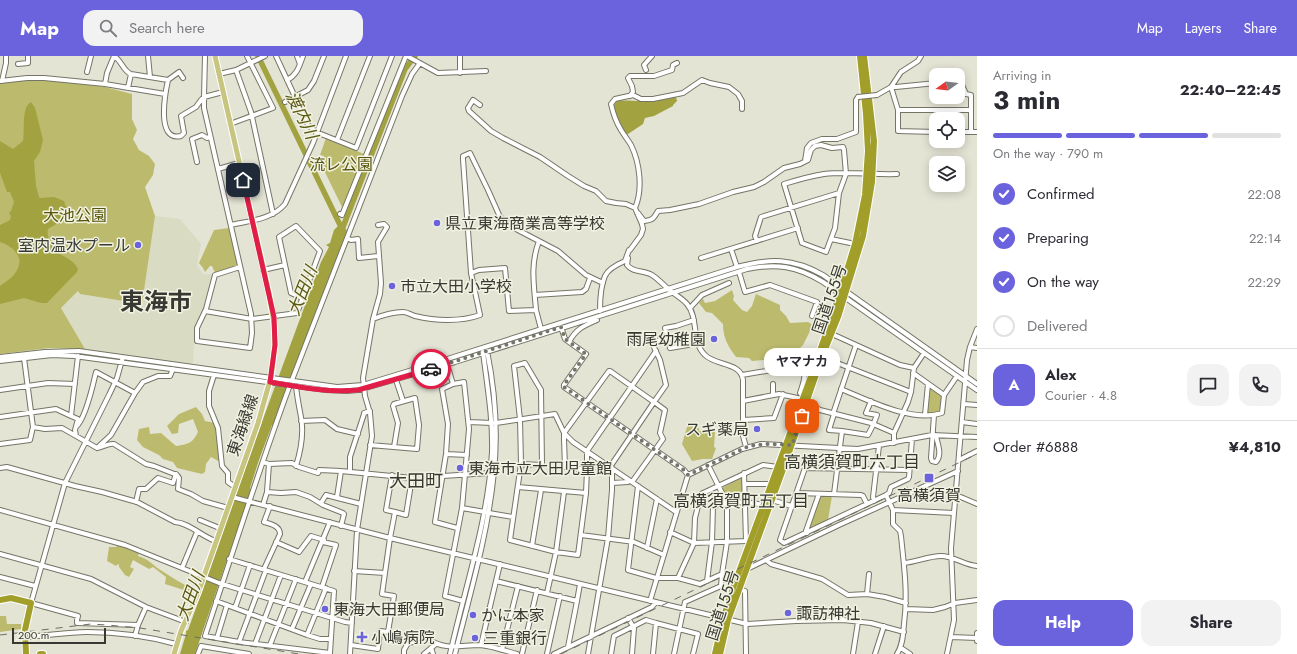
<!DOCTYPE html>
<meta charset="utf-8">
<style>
:root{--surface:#fff;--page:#f2f2f3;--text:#2b2b33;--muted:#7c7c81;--line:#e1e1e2;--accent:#6b63dd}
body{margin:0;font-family:Jost,"Noto Sans JP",sans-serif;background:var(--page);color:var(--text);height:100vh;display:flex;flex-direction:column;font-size:15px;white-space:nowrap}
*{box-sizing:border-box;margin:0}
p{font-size:13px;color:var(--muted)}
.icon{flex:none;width:22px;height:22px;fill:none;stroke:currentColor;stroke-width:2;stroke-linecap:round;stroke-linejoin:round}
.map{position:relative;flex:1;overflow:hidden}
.details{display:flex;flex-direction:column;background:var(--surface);width:320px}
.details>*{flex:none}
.needle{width:26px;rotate:255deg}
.controls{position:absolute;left:929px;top:12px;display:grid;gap:8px}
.controls a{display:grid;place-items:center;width:36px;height:36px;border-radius:8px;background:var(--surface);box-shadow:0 2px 10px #0003;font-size:20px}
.scale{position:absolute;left:12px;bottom:10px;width:94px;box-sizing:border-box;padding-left:4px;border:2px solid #383932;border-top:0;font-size:11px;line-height:14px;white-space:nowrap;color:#383932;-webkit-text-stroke:3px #f1f2e2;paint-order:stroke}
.pin{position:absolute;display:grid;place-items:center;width:34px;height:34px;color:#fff;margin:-17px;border-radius:8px;box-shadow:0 2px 6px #0006}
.courier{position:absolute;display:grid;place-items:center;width:40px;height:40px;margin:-20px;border:3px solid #e11d48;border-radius:50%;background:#fff;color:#222;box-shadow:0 1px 5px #0007}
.bubble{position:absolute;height:28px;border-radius:12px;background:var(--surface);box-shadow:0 2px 10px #0003;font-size:13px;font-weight:700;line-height:28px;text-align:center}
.summary em{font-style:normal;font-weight:700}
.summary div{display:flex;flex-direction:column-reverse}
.summary{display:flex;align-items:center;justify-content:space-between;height:68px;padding:0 16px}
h1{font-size:26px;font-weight:700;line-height:30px}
.bar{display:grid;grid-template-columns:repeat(4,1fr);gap:6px 4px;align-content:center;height:48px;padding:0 16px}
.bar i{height:5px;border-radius:3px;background:var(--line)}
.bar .on{background:var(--accent)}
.bar p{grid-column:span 4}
.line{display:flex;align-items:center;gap:10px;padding:0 16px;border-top:1px solid var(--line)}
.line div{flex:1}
.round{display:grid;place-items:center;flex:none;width:42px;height:42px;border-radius:12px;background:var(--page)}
ol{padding:0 16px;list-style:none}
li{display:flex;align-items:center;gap:12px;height:44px}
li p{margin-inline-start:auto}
li .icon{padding:4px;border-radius:50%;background:var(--accent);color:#fff;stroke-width:4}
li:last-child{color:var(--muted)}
li i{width:22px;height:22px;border:2px solid var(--line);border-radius:50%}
.action{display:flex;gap:8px;margin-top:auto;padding:8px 16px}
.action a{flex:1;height:46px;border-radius:12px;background:var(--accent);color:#fff;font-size:16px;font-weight:700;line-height:46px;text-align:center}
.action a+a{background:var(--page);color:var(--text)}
header{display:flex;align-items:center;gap:24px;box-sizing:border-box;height:56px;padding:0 20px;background:var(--accent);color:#fff}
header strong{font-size:19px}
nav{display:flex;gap:22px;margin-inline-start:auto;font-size:14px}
.search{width:280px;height:36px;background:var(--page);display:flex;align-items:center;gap:10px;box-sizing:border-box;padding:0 14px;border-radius:12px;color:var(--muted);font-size:15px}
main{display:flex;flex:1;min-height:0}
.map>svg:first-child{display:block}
.built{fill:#dadbc3}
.green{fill:#bcbb6d}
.water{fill:#a3a241}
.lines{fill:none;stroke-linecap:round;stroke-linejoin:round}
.river{stroke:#a3a241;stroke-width:5.5}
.minor-casing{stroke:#757567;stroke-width:6}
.major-casing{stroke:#fff;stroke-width:7}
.highway-casing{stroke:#fff;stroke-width:8}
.minor{stroke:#fff;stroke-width:4}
.major{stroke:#c7c57f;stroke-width:5}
.highway{stroke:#a19f2a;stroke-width:6}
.rail{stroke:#6d6d64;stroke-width:1;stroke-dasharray:7 7;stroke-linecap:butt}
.minor-bridge-casing{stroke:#757567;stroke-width:6;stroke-linecap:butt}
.minor-bridge{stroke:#fff;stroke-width:4}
.done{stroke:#74756b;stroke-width:4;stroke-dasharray:0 7.2}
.route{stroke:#e11d48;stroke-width:5}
.poi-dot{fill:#6b63dd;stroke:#f1f2e2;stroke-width:1.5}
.labels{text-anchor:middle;stroke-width:3;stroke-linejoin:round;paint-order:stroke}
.park-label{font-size:16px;fill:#57550b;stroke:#f1f2e2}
.poi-label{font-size:16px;fill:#383932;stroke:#f1f2e2;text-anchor:start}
.street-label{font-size:16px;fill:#383932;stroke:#f1f2e2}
.water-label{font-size:17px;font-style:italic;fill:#5a5811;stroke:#f1f2e2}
.neighbourhood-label{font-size:17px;fill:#383932;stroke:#f1f2e2}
.quarter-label{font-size:18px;fill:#383932;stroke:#f1f2e2}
.town-label{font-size:24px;font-weight:bold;fill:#383932;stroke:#f1f2e2}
</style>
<header>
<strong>Map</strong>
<div class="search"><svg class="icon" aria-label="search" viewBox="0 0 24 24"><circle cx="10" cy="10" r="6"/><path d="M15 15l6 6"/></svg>Search here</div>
<nav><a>Map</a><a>Layers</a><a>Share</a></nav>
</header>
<main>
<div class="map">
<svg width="977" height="598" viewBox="0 0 977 598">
<rect width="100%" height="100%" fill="#e4e4d5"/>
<path class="built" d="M155 160 180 163 201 188 197 209 203 218H214L201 260 195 271 193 307 184 308 85 293 61 252 78 235 80 238 142 248Z"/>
<path class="green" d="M43 23 105 31 132 38V63L137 74 133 83 139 94 149 100 155 108 153 119 145 131 155 160 142 248 80 238 78 235 61 252 85 293 49 292 0 298V26Z
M326 82 364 98 344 151H342L321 108 324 100 320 99Z
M229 172 238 210 215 217 212 210H210L205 216 203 212 199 207 214 174Z
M732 234 734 240 733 244 742 254 747 256 752 250 756 238 780 249V254L786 260 790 267 808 266 813 269 803 289 799 293 764 304 752 305 749 302 736 301C728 290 723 282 723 268L712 257 706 256 699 247 703 243 705 247 715 245Z
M928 331H930L942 339 941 354 936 357H927Z
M196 351 202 358 205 365 215 367 220 406 211 401 206 408 205 416 202 418 177 412 173 406 163 403 159 399 143 391 137 384 139 373 149 371 150 378 161 377 176 390C188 388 192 388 198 376L193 363 179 368 178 377 172 378 167 370 179 358Z
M688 368H693V371L699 372V375L715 376 714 391 716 392 712 403H703L692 405 682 388Z
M742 421V445L729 446 722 432Z
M821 439H831L832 440 828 464 810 473 809 472 819 440Z
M118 488 139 496 138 500C148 503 152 508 159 513 171 521 182 528 195 534L193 537 165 528 166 521 153 511 149 513 133 504 130 511 134 513 129 521 125 519 119 511V509L118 508 116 510 107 505 109 491H116Z
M0 560H6L7 568H21V573L0 576Z"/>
<path class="water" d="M676 41 677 45 673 49V50L654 60 645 62 643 68 625 80 617 61 614 49 617 45C626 44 632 45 640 45 652 46 664 43 676 41Z
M31 46 35 52 43 84 40 96 34 105 36 130 39 141 40 142 54 141 64 145 69 159 68 161 48 173C47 177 48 181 50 186 58 203 70 198 78 213L77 216 47 247H41L24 242 0 248V230C7 225 15 220 18 212 24 199 10 189 0 186V169L10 164 11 160 9 157 11 155 14 146 10 136H7L0 117V85L13 93 23 85C25 75 21 51 31 46Z
M342 166 347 175 273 369H272L259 404 250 432C253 437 249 443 246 448L195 598H180L186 578V575L188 574 204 530H203L204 529 230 452 250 399 249 398H250L321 206 329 191 326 189 330 187 334 174Z"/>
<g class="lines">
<path class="river" d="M258 0 342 173
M341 176 405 13 415 0"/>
<defs>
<path id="minor" d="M114 0C122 5 123 15 131 18
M148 0 150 21
M276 0 308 69 316 76 356 92 392 0
M297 0 300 8
M407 0 438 17 486 15
M460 0V17
M18 8 28 7V0
M236 14 251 56 273 158
M646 14 644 9 652 0
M87 16 91 0
M219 18 236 14 265 0
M183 22 179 16 168 24C165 38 156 86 181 80L184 77 181 60 196 51 201 44 204 41 205 0
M287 24C297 19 299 11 303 0
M0 25 27 22H44L105 28 107 17 114 0
M2 25 6 7V0
M105 28 165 38
M958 29H962L966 38 971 39V76
M891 31 898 54V75L936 76
M891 31H896L936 27
M128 32 131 18 168 24
M223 36 204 41V52L251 258 252 277 250 292 197 285V272L206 253 215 219 240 211
M877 39 891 31 901 16 918 5 921 0
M630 40 633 36 632 30 628 22 630 20H654L672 14 673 9 677 7
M285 46 308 34 314 25 324 0
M480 49 473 44 468 52 469 55 491 75 503 82 540 101 568 120 584 130 596 135 606 145 616 147 626 148 635 152 642 168 643 173 641 179 630 194H629L625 205C618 208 608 213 605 220 601 229 600 245 600 255
M898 54H971
M230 68 273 52 247 0
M958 76H977
M337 84 370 0
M805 105 807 92 811 87 822 83H837L856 76V44L858 41
M197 106 192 83 202 79 207 82 210 81
M218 113 239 107
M635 152C643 134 640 107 631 89 628 84 624 79 621 74 616 66 613 57 611 48L615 43 633 39 641 43H653L683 37 702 24 710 27 729 31 738 38 742 45V53
M637 157H638L644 165C653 164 654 162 658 155L670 154 699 148 733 136 754 131 764 126 784 112 800 108 808 104 811 94 815 90 821 89 832 92 843 91 844 94 846 118 839 137 835 172 826 196 802 187 784 128C797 124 811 120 824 118 848 115 873 119 897 118
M340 158 342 159 406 0
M231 169C249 165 273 163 285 148L313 87 346 0
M347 182 351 184 358 183 359 202 378 200
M831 183 855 188
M757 185 755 180 761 161 839 137
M731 193 737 211
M628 202 627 209C633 217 644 214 652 219 658 223 663 228 668 233 674 238 682 242 687 248 699 262 691 286 705 299 716 310 741 306 743 324V380L746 391
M701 202 798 172
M263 214 285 209
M739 216 745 236 770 229 817 246 812 260
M471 217 479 214 505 212 509 255 536 254C534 229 530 209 539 185
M535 239 582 236 586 233 590 222
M690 252 702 239 729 227
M536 254 541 273
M205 255 252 263 297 257 320 195 296 170 279 181 291 237 302 242
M373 263C383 259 392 256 403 256 408 256 411 259 415 260 435 265 461 266 480 259L471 217 463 103V100L470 97 488 134 500 161 516 173 558 195 586 219 603 227
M694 264 676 270 665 272 670 292 688 289 698 285
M561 271 565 283 586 298 564 329V331L684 414 688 419
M832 278 900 309 914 312
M569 286C576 273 583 270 597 264
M970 291 977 292
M797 297C792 305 800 308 803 314 807 320 802 330 800 337L803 339
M0 301 45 296 79 295 337 331 363 329 422 311 737 211C770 202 793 202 823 219L977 328
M822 301 911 336
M122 304 117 322 109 339 65 427 31 547 78 560 77 564V567L138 569 146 551
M0 305 52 299 74 300 326 334 347 335 358 334 455 306 747 213C776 207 797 210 823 226L977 334
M447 308 453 328 464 326 469 373 462 452
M913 317 944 339
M214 319 209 335V350L218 372 222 410 228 417V426L235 431
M742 319 784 312
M292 324 402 40 412 18 420 7
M396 324 403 345
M453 328 442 333 448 368 446 398 435 466 457 472
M296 330C297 341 299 350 301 361 304 377 301 394 296 410
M841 333C868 344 912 367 942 357L944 339 957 320
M0 334 48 327 75 328
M773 338V328
M743 345 779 338 802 343
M871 345 866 357 877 359 873 369
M807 346 820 354 871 367 894 377
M964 348 977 349
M833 358 856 289
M925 359 928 328
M934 359 931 402 932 405 936 406C943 398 937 388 936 379
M71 360 78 363 75 374 76 380
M0 361 56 353 71 360 78 300
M743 364 774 362 783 338
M301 365 325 364 337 373 358 378
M469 366 492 367
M962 366 977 368
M496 367 555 358 564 377 573 386 676 456
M33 371 45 373 62 372 97 392C103 391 109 387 114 388L146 408 154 410 177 419 179 422 178 433 191 438 203 445 228 452
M76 371C86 362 93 329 96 316L135 337
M842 375 868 379 873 369
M894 387V377L908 346 911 336 914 312 924 297
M0 388 30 384 33 371 24 302
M370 389 417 393 419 369 415 342 394 348 393 350 398 367 394 391
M97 392 111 379 135 337 143 326 158 320H170L173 313
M446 398 467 399
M959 404 977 395
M263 406 269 408 292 407 299 411 318 417 319 414 341 415 412 422 406 459 395 456 390 482 382 538 394 540 388 576 380 575 378 593 351 589
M521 408 542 409 541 334 525 307 514 310 520 363 521 408 510 484 556 496 547 537
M610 411 654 346 610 315H609L564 377V383L565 411 587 414V395L656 295
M0 412 7 411 75 430 102 436 137 446 175 466C190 467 202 481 216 485
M909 414 805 412 780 484 784 487 886 439 889 437 891 431 908 423 909 421 912 383
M350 416V401L364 358V357L370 355
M392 419 386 454 395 456
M443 420 490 417
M632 426 663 383 660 377 665 354 654 346 666 329 660 304 652 287 667 281
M612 427 628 426
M745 428H769
M638 430 628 514 656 522H678L700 528 722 518 727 486V447L708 409
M518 431 586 437
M267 436 281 437 296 436 310 441 323 449 343 457 344 458 341 470
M564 436 556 496 578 499 586 437 587 414
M797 437 861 439 863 440 867 448
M834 438 842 375 829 374 834 358
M886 439 893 454V468L900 475 901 480C904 510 908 537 904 568 903 578 903 589 897 598
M956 439 977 448
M232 441 390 482 747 568 796 565 843 564 871 567 904 576
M337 441 341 415
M772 444 791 450
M874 445 873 441 879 390
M136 446 139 433H146L158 422 173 427 176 418
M321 447 326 439 361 448
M263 449 267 436 269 408
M0 454 125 489 219 527 345 566 352 567
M893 454 954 457
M489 457 513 461
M200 464 217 471 220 474
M670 476 694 487 746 485 744 417
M807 477 806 475 819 438
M581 479 634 486 664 499
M276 486 299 496 311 480 324 484
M532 490 541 434
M647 492 657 443
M0 498 91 523 146 551 186 566
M229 503 334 535 330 597 239 586 205 580C233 496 259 412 290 329
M766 504 771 508 822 523 848 539 867 538 885 541 906 547
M904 507C916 506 929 500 941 500 954 500 964 509 977 510
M182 512 197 476
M264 513 280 478C280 470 271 468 264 466L270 450
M747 513 839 469 958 415
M354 515 385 517
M0 521 35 530
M678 522 694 487 695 462 701 438 763 409 778 411
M496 525 577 545 580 528
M707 525 712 486 713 450C729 446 748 445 764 449
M305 526 330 466
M322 531 336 489 323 486
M739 533 745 535 746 598
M867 538 869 518
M216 545 307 579 320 583H331
M463 545 445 540 462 452 485 456
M650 545 688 419 742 393 761 388 858 393 932 379 977 381
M235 552 250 509
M906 553 933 554 945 551 955 547 977 544
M628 562 634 572 632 598
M292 573 311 528
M977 577V585
M307 579 326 532
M135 580 138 569
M25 581C46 580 67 576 87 576 117 576 147 580 176 588
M951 581 977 582
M217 582 227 549
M239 586 266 514
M255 588 281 519
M270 589 296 523
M481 589 500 508
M568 591 577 545
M431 592 433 598
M901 592 910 598
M502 594 518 530
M198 598 201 590 249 598
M350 598 357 474 372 380 370 357 365 340 363 322 373 263 380 238 381 227 378 186 387 171 384 168 378 169
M404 598V594L408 587 428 583C446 595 460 589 480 589 492 590 506 595 517 598
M424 598 436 588
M450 598C465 531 488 465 492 396 493 362 487 329 483 296
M455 598C470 538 488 478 494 416 498 376 495 334 487 295
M522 598 537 534
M547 598 560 540
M554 598 652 551 656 546
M588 598 608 482 612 434V412
M611 598 614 580 646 564 656 567
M653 598 656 567 698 578 693 598
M674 598 685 546 721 530 722 518
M853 598 858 566
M875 598 884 570
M947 598 954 564 951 492 967 304 970 291 977 273"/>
<path id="major" d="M174 598 181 575 198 537 258 367 271 321 275 289 274 267 269 237 215 0"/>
<path id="highway" d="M0 544 11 542 31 547 25 574 26 598
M40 598H43
M715 598 723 563 733 532 813 315 840 237 855 188 865 139 868 95 866 58 860 0
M720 598 728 564 785 408 822 301 838 261 863 180 872 126 874 85 864 0"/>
</defs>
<use href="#minor" class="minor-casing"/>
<use href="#major" class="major-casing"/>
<use href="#highway" class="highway-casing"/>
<use href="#minor" class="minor"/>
<use href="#major" class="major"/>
<use href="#highway" class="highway"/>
<path class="rail" d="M0 579 91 568 107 569 140 572 299 598
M561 598 977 398"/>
<defs>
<path id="minor-bridge" d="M858 41 877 39"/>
</defs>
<use href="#minor-bridge" class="minor-bridge-casing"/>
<use href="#minor-bridge" class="minor-bridge"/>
</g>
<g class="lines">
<path class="done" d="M431 313 561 271 565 283 586 298 564 329V331L684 414 688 419 749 390 766 388 792 389 802 360"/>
<path class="route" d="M243 124 274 261 275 289 270 326C298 331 329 337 358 334L431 313"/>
</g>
<g class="poi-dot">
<circle cx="437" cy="167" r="4"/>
<circle cx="138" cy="189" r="4"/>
<circle cx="392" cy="230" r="4"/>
<circle cx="714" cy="283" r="4"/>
<circle cx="757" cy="373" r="4"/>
<circle cx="460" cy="412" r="4"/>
<rect x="924" y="417" width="10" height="10" rx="2"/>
<circle cx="325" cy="553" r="4"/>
<circle cx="788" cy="557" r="4"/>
<circle cx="473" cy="559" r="4"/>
<path d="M360 575h4v4h4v4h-4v4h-4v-4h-4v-4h4z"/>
<circle cx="475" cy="582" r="4"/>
</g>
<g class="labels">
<g class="park-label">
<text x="341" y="114">流レ公園</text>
<text x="75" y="165">大池公園</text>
</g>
<g class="poi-label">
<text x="445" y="173">県立東海商業高等学校</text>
<text x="130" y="195" text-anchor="end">室内温水プール</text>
<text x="400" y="236">市立大田小学校</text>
<text x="706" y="289" text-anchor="end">雨尾幼稚園</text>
<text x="749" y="379" text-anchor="end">スギ薬局</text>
<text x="468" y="418">東海市立大田児童館</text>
<text x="929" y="445" text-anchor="middle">高横須賀</text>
<text x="333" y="559">東海大田郵便局</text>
<text x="796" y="563">諏訪神社</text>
<text x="481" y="565">かに本家</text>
<text x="371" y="587">小嶋病院</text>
<text x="483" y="588">三重銀行</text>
</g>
<g class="street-label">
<text transform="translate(829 243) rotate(-71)" y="6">国道155号</text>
<text transform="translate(242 369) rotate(-71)" y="6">東海緑線</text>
<text transform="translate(722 549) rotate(-72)" y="6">国道155号</text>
</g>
<g class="water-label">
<text transform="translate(302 59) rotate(64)" y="6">渡内川</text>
<text transform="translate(302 235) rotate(-68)" y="6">大田川</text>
<text transform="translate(190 540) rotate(-70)" y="6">大田川</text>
</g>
<g class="neighbourhood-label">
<text x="852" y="412">高横須賀町六丁目</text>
<text x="741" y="451">高横須賀町五丁目</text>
</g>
<g class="quarter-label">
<text x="416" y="431">大田町</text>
</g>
<g class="town-label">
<text x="156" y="254">東海市</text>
</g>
</g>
</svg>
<div class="controls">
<a><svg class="needle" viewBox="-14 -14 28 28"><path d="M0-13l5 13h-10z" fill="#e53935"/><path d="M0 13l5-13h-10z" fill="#7c7c81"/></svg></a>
<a><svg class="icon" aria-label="locate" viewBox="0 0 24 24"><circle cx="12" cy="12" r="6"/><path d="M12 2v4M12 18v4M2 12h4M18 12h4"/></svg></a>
<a><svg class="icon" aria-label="layers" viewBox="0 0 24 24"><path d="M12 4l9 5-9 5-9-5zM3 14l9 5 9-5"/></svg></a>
</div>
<div class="scale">200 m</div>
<div class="pin" style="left:802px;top:360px;background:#ea580c"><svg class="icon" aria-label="bag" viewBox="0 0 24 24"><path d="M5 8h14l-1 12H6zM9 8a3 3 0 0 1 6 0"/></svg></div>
<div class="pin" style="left:243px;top:124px;background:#1f2937"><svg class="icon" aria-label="home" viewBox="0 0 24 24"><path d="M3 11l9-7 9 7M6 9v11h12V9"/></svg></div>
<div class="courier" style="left:431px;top:313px"><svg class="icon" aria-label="car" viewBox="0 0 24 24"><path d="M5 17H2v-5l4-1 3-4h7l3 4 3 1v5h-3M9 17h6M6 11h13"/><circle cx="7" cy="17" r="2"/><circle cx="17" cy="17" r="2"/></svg></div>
<div class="bubble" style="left:764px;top:292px;width:76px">ヤマナカ</div>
</div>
<section class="details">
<div class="summary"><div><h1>3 min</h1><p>Arriving in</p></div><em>22:40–22:45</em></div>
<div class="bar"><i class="on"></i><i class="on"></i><i class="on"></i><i></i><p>On the way · 790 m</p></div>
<ol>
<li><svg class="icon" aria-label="check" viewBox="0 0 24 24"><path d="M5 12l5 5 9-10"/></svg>Confirmed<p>22:08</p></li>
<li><svg class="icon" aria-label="check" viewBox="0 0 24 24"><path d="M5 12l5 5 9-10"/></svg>Preparing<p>22:14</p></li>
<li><svg class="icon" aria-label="check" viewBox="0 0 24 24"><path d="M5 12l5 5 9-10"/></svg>On the way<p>22:29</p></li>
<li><i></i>Delivered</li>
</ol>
<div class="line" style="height:72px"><b class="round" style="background:var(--accent);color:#fff">A</b><div><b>Alex</b><p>Courier · 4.8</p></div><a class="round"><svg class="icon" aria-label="chat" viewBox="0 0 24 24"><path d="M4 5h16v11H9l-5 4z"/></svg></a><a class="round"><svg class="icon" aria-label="phone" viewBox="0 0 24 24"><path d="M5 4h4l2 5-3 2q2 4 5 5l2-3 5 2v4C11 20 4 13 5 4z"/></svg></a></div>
<div class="line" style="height:52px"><div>Order #6888</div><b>¥4,810</b></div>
<div class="action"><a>Help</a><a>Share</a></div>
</section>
</main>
